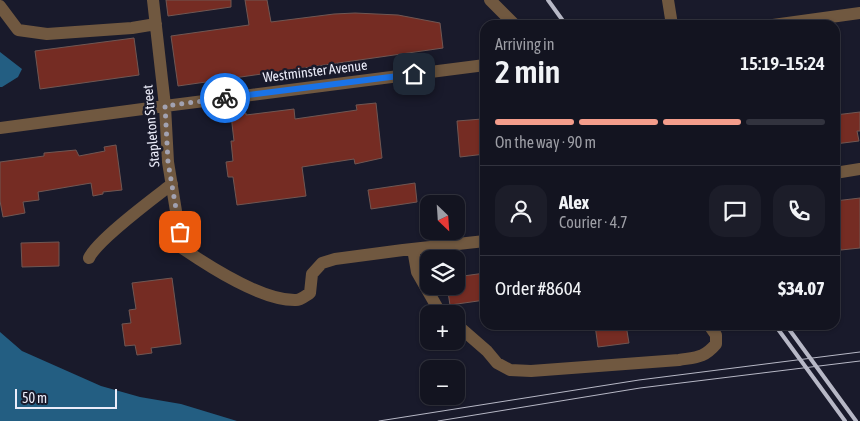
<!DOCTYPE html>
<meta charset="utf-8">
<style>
:root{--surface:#131420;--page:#1c1d29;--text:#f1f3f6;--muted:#9d9ea5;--line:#32333e;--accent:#f49d8b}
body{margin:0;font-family:"Asap Condensed",sans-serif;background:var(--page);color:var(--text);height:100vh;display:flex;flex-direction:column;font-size:19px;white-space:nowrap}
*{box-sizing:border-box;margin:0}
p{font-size:16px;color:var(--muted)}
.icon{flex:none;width:28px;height:28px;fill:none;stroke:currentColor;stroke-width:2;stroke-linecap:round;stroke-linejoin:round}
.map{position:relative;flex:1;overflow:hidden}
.sheet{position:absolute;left:480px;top:20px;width:360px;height:310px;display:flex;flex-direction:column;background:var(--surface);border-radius:15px;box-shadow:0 1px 4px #0004,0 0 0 1px var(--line)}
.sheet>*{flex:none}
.needle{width:32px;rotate:155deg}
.buttons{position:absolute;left:420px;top:195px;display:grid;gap:10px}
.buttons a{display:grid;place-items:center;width:45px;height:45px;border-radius:10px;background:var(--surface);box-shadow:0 1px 4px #0004,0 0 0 1px var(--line);font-size:25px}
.scale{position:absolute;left:15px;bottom:12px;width:102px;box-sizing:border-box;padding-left:5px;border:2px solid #ebecf9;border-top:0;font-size:14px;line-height:18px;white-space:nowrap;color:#ebecf9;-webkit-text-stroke:4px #191a2b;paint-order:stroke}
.pin{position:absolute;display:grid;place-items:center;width:42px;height:42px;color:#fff;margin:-21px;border-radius:10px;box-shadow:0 2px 8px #0006}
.courier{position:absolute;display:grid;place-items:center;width:50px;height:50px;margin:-25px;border:4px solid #1a73e8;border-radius:50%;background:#fff;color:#222;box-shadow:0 1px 6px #0007}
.head em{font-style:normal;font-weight:600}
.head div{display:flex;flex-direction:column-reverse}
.head{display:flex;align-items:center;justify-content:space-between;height:85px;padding:0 15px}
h1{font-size:32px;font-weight:600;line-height:38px}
.bar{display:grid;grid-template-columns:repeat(4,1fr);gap:8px 5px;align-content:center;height:60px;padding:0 15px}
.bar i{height:6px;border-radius:4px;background:var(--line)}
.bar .active{background:var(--accent)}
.bar p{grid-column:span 4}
.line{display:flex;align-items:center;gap:12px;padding:0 15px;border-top:1px solid var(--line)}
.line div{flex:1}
.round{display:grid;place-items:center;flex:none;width:52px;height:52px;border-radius:15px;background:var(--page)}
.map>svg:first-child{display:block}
.water{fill:#235e82}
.building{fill:#752c23;stroke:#705753}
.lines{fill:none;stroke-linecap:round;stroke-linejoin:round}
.minor{stroke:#705840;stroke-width:12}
.tram{stroke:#b7b8c6;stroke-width:1}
.rail{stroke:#b7b8c6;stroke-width:4}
.done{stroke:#a2a2b1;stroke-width:5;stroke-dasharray:0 9}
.route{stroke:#1a73e8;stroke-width:6}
.labels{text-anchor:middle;stroke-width:5;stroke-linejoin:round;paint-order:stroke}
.street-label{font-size:14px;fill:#ebecf9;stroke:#191a2b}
</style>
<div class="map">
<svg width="860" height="421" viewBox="0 0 860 421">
<rect width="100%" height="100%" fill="#191a2b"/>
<path class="water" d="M0 52 22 69 18 77 2 87H0Z
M0 332 22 351 101 386 140 397 181 404 237 421H0Z"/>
<path class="building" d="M166 0H231V7L168 16Z
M245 0H267L271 22 334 14 355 13 398 15 440 23 443 48 178 86 171 36 249 25Z
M134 38 139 75 40 89 35 51Z
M376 103 382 158 355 164 354 159 302 167 306 196 237 205 233 177H228L226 162 233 161 231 141H234L231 115 246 113V115L294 109 295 119 357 110 356 105Z
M860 112V131H857L859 141 835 144V115Z
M482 119 485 154 460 157 457 121Z
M116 145 122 190 103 192V194L93 196 91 183 38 192 39 200 23 202 25 213 3 217 0 201V162L44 156V153L76 150 79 156 105 151 104 147Z
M415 183 417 202 371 209 368 190Z
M860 198V248L841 250 837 233 835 234V201Z
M59 242V266L22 267 21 243Z
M485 273V300L450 305 447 286H456V277Z
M172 278 181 344 151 348 152 353 137 355 135 345 125 346 122 324 131 323 129 310 136 309 132 283Z
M595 325H626L629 343 598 347Z"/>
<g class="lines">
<path class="minor" d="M153 0 165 106 168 162 182 248C210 267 262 301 296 300 301 300 305 296 310 293L312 274 322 263 335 259 403 250 485 241
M490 0 515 25
M668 0 672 25
M0 6 18 30 47 34 132 28 156 24
M773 25 860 13
M0 128 165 106 485 65
M835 173 860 169
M413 249 417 272 437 307 445 314
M89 258C97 240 154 198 172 184
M456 324 487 351 497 363 510 370 531 371 679 360C697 357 704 358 716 344V335L709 325"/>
<path class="tram" d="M379 421 639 380 860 352
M438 421 640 388 860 361"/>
<path class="rail" d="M548 0 566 25
M775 325 845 421
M786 325 856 421"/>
</g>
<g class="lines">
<path class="done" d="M180 232 168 162 165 106 225 98"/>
<path class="route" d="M225 98 414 74"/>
</g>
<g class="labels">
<g class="street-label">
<text transform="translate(315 71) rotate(-7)" y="5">Westminster Avenue</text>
<text transform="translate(151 126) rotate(-95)" y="5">Stapleton Street</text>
</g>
</g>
</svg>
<div class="buttons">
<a><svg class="needle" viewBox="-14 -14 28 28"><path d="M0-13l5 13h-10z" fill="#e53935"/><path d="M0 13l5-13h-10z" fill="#9d9ea5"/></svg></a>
<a><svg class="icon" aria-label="layers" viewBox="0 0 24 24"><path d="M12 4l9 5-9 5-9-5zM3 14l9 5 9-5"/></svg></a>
<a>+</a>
<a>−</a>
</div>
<div class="scale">50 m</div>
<div class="pin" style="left:180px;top:232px;background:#ea580c"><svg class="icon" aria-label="bag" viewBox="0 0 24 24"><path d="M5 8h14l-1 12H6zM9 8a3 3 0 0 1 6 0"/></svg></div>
<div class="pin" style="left:414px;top:74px;background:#1f2937"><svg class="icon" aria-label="home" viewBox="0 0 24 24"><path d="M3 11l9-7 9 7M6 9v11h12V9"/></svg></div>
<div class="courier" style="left:225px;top:98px"><svg class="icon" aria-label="bike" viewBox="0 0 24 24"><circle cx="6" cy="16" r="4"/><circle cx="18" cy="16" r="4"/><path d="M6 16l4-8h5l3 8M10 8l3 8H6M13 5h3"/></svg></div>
<section class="sheet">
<div class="head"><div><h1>2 min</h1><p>Arriving in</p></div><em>15:19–15:24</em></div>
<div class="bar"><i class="active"></i><i class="active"></i><i class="active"></i><i></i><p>On the way · 90 m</p></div>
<div class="line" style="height:90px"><a class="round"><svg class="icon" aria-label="person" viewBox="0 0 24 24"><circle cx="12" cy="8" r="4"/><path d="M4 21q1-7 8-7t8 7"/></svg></a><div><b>Alex</b><p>Courier · 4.7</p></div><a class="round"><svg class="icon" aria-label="chat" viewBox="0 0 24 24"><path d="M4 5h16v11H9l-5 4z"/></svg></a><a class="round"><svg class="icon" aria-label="phone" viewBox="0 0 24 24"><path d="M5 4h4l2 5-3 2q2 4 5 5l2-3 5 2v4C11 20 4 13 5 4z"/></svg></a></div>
<div class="line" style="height:65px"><div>Order #8604</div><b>$34.07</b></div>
</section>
</div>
